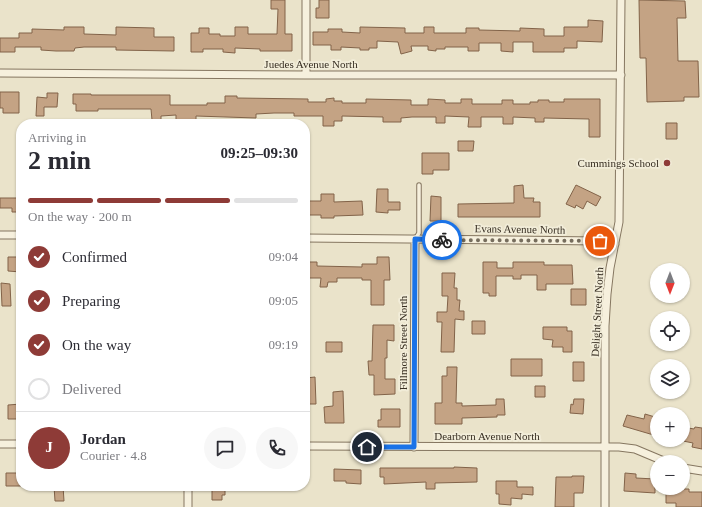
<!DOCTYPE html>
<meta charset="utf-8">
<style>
:root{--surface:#fff;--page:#f7f7f7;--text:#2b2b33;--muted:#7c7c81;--line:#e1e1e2;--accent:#8e3b37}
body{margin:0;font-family:Georgia,serif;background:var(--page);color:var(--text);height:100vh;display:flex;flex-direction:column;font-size:15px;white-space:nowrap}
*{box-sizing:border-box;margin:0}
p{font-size:13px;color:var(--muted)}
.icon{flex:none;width:22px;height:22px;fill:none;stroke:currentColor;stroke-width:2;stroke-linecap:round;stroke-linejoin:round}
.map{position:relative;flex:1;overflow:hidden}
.side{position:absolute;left:16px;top:119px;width:294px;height:372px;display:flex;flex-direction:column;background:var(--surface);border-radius:16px;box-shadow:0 1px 3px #0004}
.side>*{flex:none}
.needle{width:26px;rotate:180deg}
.buttons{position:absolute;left:650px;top:263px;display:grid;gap:8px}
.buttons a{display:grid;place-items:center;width:40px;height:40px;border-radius:50%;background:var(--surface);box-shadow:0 1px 3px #0004;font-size:20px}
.pin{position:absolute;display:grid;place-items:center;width:34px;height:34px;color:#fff;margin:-17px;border:2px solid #fff;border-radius:50%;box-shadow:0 1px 4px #0007}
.courier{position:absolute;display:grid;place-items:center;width:40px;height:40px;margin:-20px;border:3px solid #1a73e8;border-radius:50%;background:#fff;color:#222;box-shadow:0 1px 5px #0007}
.headline em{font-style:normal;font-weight:700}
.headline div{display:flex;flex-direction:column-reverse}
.headline{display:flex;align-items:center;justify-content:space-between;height:68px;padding:0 12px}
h1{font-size:26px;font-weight:700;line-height:30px}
.bar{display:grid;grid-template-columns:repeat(4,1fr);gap:6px 4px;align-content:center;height:48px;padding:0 12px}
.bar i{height:5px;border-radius:3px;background:var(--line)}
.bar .on{background:var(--accent)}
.bar p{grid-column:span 4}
.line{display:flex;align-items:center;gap:10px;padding:0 12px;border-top:1px solid var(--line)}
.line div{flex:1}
.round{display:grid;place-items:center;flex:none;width:42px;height:42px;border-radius:21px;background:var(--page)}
ol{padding:0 12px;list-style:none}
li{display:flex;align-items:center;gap:12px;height:44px}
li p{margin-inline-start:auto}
li .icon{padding:4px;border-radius:50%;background:var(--accent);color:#fff;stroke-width:4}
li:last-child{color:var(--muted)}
li i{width:22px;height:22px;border:2px solid var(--line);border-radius:50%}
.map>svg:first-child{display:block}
.building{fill:#c4a384;stroke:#826349}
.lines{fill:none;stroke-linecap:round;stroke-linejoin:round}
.service-casing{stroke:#857660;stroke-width:5.5}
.minor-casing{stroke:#857660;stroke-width:9}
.service{stroke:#f6f0dd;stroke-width:3.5}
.minor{stroke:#f6f0dd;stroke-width:7}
.done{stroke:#766d5d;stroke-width:4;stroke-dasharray:0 7.2}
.route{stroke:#1a73e8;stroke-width:5}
.poi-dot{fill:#8e3b37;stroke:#f2edd9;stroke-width:1.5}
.labels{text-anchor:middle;stroke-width:3.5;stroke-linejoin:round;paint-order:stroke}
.street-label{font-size:11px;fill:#372e22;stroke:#f2edd9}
.poi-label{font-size:11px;fill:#372e22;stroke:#f2edd9;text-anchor:end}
</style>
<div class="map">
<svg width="702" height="507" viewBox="0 0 702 507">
<rect width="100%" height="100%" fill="#eae3ca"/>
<path class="building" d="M271 0H285V34H292V51H260V49L235 48V53L223 52V49H203V52H191V33H199V28H209V34H220V36H235V27H248V34H277L278 9H271Z
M319 0H329V18H316V8H319Z
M639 0 685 1 686 18H677L678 61H698L699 97H684V101L647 102 646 58H640Z
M588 20 603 21 602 42 577 41V48H564V52H533V42H513V52L501 51V43H479V51H468V47H445V49H436V51L428 50V46H411L412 51 401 54 398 42 377 41V48H369V50H360V48L341 47V50H331V45H313V32H328V29H342V32L360 33V27L405 28V33H424V27H434V33H466V28H479V30L520 31V28L544 29V36H564V27H588Z
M64 27H84V34L116 35V27L154 28V37H174V51L116 50V47H84L75 48 74 51H56L41 50V47H15V52H0V38H19V33H32V29L64 30Z
M0 92H19V113H3V108H0Z
M47 93H58L57 107H44V116H36L37 97 47 98Z
M73 94H91V95H170V105H207V103H225V96H237V98L308 99V102H326V99L334 98V101H342V103H366V99L411 100V105H428V99L445 100V103H461V99H472V104H502V100H513V104H530V102H538V100H549V102H564V99H600V137H589V119L544 118V122H535V118L513 117V124H503V117H481V127H468L469 117 445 116V123H436V117H412L401 118V122H383V117L342 116V121H334V126H323V116H294V113H274L256 114V118L196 116V124H176V115L161 116V120H152L151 109H98V111H76V104H73Z
M666 123H677V139H666Z
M458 141H474L473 151H458Z
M422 153H449V170H433V174H422Z
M523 185 524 198H534L533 202H540V217H458V204L514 203V186Z
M576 185 601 197 596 206 587 201 583 209 576 205 575 208 566 204Z
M377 189H388V202H400V210H388V213L376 212Z
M321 194H334V202L362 201 363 215 334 216V218H321V215H306V201H321Z
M431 196 441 197V221H430Z
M0 198H20V212H12V208H0Z
M8 257H21V272L8 271Z
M377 257H389L390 280H384V305H371V280H362V278H337V282H328L327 287H320L321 278H305V262H317V266L362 267V264H377Z
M483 262H497V268H513V262H544V265H572L573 284H546V290H537V275H521V279H513V276H496V296H489V293H483Z
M442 273H455L454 288H457V300H460L459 311H464V320L455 319 454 352H441L442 322H437V312H447L448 296H442Z
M1 283 10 284 11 306H2Z
M571 289H586V305H571Z
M472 321H485V334H472Z
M373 325H394V341L387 340V358H385V379H395V394L374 395V375H369L368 361H372Z
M543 327H567V331H572V352H563V347H552L553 340 543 339Z
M326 342H342V352H326Z
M511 359H542V376H511Z
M573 362H584V381H573Z
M447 367H457L456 403H462V406L496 405V399H504L505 415H497V417L462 418V424H435V403H442V376H447Z
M315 377 316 404H305L306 378Z
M535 386H545V397H535Z
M343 391 344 423H325L324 407 333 406V392Z
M574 399H584L583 414 570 413 571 404 573 405Z
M21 404V419H8V405Z
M381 409H400V427H378V420H381Z
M645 414 655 417 653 421 657 423V436L623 426 627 415 644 419Z
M683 427 694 429 695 427 702 428V449L692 447 693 443 683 441Z
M454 467 477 468V482L435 483V489H426V482L384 484V477H380V468H454Z
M334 469 361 470V484L346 483V481H334Z
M6 473H21V486H6Z
M625 473 636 474V478L655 479V493L624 491Z
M572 476H584L583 493H574V507H555L556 477H572Z
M496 481H517V487H533V495L522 494V499L511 498V505L499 504V494H496Z
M54 486H63L64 501H55Z
M212 486H225V495H222V500H212Z
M666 489H689V492H702V507H676V503H666Z"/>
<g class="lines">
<defs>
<path id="service" d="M416 238 419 233V185"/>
<path id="minor" d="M0 73 306 75H621
M306 75V0
M0 235H21
M305 238 600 241 615 244
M0 444H21
M305 446 619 447 635 449 666 462
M414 447 415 239
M683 468 702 471
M188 507V486
M605 507V326L607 294 610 268 619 222 621 0"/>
</defs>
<use href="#service" class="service-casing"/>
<use href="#minor" class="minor-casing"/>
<use href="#service" class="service"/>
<use href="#minor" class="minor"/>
</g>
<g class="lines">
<path class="done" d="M442 240 600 241"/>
<path class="route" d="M367 447H414L415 239 442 240"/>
</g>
<circle class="poi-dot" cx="667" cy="163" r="4"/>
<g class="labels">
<g class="street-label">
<text x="311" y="68">Juedes Avenue North</text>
<text transform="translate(520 229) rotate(1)" y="4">Evans Avenue North</text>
<text transform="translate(597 312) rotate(-87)" y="4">Delight Street North</text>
<text transform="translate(403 343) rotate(-90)" y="4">Fillmore Street North</text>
<text x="487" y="440">Dearborn Avenue North</text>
</g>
<g class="poi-label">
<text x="659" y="167">Cummings School</text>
</g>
</g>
</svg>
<div class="buttons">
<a><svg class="needle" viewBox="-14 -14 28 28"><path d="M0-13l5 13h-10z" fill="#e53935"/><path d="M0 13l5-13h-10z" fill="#7c7c81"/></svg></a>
<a><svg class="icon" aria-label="locate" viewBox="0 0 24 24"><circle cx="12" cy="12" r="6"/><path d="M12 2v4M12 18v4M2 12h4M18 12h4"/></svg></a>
<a><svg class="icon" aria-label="layers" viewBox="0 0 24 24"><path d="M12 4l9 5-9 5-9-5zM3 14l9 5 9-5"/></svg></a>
<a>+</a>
<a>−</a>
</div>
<div class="pin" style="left:600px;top:241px;background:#ea580c"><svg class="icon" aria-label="bag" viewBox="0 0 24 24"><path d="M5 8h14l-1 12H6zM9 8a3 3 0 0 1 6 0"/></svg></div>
<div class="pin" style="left:367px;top:447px;background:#1f2937"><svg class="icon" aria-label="home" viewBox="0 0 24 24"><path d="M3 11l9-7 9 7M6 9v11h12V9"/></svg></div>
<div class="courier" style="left:442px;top:240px"><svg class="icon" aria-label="bike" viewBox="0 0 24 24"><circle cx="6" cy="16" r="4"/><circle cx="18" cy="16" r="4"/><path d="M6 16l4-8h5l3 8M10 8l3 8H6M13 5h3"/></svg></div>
<section class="side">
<div class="headline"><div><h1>2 min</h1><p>Arriving in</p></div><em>09:25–09:30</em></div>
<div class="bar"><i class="on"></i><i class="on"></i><i class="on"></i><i></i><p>On the way · 200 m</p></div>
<ol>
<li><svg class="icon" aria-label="check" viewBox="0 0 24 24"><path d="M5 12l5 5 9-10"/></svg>Confirmed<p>09:04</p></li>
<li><svg class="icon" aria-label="check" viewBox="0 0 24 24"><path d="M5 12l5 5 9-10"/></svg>Preparing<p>09:05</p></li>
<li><svg class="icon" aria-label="check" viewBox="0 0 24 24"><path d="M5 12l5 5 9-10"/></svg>On the way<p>09:19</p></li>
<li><i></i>Delivered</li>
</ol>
<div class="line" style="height:72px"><b class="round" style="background:var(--accent);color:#fff">J</b><div><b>Jordan</b><p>Courier · 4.8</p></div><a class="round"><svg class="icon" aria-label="chat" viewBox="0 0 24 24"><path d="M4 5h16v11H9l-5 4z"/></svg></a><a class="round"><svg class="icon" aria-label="phone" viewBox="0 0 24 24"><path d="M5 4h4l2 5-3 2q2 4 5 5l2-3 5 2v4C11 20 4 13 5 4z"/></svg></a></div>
</section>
</div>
